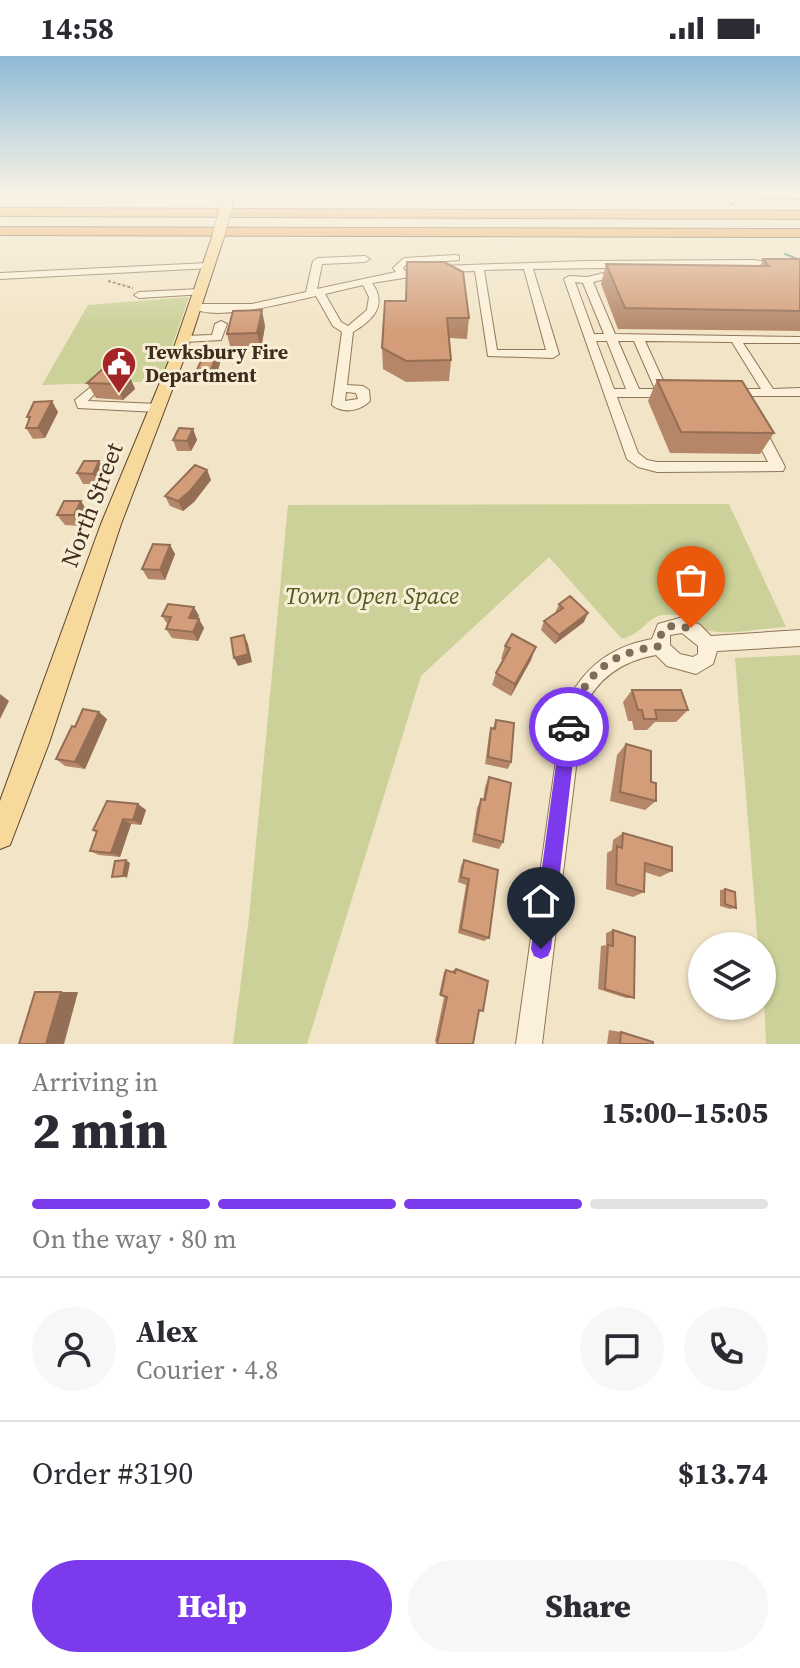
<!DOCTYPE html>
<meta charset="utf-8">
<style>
:root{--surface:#fff;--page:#f7f7f7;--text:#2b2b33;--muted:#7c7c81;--line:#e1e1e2;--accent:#7c3aed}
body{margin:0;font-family:"Source Serif 4",serif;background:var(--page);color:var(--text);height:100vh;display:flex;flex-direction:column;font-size:30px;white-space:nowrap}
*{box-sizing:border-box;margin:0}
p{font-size:26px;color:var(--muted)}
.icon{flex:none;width:44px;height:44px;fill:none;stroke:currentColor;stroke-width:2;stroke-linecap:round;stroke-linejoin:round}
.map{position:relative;height:988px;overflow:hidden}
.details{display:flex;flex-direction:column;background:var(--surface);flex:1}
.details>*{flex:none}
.tools{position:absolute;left:688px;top:876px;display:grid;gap:16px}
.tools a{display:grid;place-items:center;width:88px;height:88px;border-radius:50%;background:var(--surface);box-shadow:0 2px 6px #0004;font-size:40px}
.pin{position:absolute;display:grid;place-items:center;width:68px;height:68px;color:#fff;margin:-82px -34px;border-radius:50% 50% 50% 0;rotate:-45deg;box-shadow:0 0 8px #0007}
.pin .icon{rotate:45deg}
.courier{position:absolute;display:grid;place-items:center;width:80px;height:80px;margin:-40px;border:6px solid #7c3aed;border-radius:50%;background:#fff;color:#222;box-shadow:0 2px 10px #0007}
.overview em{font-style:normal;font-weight:800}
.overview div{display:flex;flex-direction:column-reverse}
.overview{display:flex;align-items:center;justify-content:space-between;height:136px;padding:0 32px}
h1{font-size:52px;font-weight:800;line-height:60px}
.bar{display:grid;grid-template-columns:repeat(4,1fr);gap:12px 8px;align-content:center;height:96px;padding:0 32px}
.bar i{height:10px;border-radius:6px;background:var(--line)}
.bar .selected{background:var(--accent)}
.bar p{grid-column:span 4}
.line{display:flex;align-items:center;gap:20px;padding:0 32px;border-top:2px solid var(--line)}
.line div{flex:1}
.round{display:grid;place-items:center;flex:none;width:84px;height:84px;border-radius:42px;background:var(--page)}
.primary-button{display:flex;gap:16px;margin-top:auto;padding:16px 32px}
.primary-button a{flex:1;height:92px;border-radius:48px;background:var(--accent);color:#fff;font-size:32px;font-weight:800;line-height:92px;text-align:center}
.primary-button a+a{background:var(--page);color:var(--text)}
.status{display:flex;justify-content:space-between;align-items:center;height:56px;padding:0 40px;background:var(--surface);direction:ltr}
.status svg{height:22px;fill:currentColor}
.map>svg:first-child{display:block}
.green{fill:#cbd198}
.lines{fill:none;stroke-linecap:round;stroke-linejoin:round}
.stream{stroke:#6d948a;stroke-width:2}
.minor-casing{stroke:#8f755a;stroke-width:2}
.major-casing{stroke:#5d432e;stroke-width:2}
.highway-casing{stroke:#5d432e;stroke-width:2}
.path{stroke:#8f755a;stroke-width:2;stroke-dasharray:3 2;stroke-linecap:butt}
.minor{fill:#fbf1da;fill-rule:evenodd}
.major{fill:#f7d99c;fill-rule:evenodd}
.highway{fill:#e6a251;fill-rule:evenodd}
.major-bridge-casing{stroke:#5d432e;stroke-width:13;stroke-linecap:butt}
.major-bridge{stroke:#f7d99c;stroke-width:12}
.wall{fill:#b58768}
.shaded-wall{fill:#946e55}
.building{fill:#d39d79;stroke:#946e55;stroke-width:2}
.route{fill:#7c3aed}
.done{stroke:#7d6d59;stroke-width:8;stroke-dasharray:0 14.4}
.labels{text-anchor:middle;stroke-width:6;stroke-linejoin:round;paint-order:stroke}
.far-poi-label{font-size:20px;font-weight:bold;fill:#3e2d1e;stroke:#f8eed6;text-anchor:start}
.street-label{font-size:24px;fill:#3e2d1e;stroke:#f8eed6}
.park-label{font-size:24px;font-style:italic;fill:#4f5c23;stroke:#f8eed6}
</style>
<div class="status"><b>14:58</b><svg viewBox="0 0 49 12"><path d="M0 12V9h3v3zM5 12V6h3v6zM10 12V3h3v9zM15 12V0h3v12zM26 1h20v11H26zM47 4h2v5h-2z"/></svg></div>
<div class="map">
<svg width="800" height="988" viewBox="0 0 800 988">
<rect width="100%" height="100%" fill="#f2e4c6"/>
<path class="green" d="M189 241 160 325 42 329 88 249Z
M729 448 786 571C763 572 733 579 710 575 694 572 686 555 664 559 646 561 644 577 622 583L549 501 421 620 307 988H233L249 861 288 449Z
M800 599V988H766L762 890H758L735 602Z"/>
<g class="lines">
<path class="stream" d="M723 141 733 149
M785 198 800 204"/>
<defs>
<path id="minor" d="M456 199 459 200V204L407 208 403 212 405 215 441 210 586 205 753 204 800 210V216L753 210 533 213 559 298 553 302 488 300 475 215 441 216 372 227C388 249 373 264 353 276L347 329 363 330 369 334 370 345C360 355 343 358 332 349L342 276 333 270 316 240C287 246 215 267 190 251L195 248H252L306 236 313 205 318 202 365 200 370 203 365 206 322 208 317 233 396 216 393 212 404 202ZM524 213 546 294H497L484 214ZM363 229 369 241 367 254 348 270 341 266 325 238ZM346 336 356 337 358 343 345 345Z
M208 207 213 210 211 212 0 223V217Z
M617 214 622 217 621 219 593 226 615 278 800 281V287H743L773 333 800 332V340H726L724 337 730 333H761L732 286 645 285 667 333 677 337 671 341H617L638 397 647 404 657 406H768L749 369 756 365 763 369 785 411 783 415 657 416 638 411 627 403 564 223 569 220 587 221ZM575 226 583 227 604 278H594ZM596 285H607L626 333H614ZM618 285H634L655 333H639Z
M200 233 204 234V238L139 242 134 239 139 236Z
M221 265 227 268 221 284 184 286 178 283 184 280 212 279 215 268Z
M92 330 98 334 88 345 158 348 164 352 158 356 78 352 75 344Z
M683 561 700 569 711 580 800 574V590L717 595 713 608 696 618 667 610 656 599C622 605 597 622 583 654L542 988H516L563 654C581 614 608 591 652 583L658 568ZM682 577 698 590V598L693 601 680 598 670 589V579Z"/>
<path id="major" d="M225 137H235L231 152 226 155 221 152Z
M553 137H667L662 140H558Z
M722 137H800V143L727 140Z
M218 178 224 181 185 300 121 468 49 687 10 789 0 793V745L101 468 171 300 212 181Z"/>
<path id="highway" d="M0 152 800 155V163L0 160Z
M0 171 800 173V181L0 179Z"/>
</defs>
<use href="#minor" class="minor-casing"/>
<use href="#major" class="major-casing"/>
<use href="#highway" class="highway-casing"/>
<path class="path" d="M108 225 133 232"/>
<use href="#minor" class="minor"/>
<use href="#major" class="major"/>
<use href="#highway" class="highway"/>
<defs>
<path id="major-bridge" d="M218 181 226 152"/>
</defs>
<use href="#major-bridge" class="major-bridge-casing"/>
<use href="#major-bridge" class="major-bridge"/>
</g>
<path class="wall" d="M763 203H800V275L618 273 601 228 606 208 760 210Z
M385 245 469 262 467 283 449 282 451 304 449 325 406 326 383 313 382 292Z
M265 270 261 293 231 294 227 278Z
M220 307 214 327H200L196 316Z
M128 317 135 333 123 344 96 342 87 327Z
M657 324 774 377 760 398 670 397 648 345Z
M58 356 45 382 33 383 26 372 29 364 27 361Z
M193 373 197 384 191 395H177L173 384Z
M207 414 211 424 194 446 183 455 170 450 165 440Z
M105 415 99 428H83L77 417Z
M81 445 87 455 81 470 65 469 57 459Z
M170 489 175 498 165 524 148 523 142 513Z
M559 548 584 566 555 588 541 574 544 565 555 557Z
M194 551 199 560 198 563 204 572 198 585 172 582 166 573 168 569 162 560Z
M505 590 531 604 511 640 492 629 496 617 504 604 501 603Z
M632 634 688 654 676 666H655L647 674H634L632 665H628L623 646Z
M107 663 85 713 65 710 56 703 75 671Z
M496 664 511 706 508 713 485 708 489 679 491 672H493Z
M626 688 656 745 645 754 610 745 617 699Z
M489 721 503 786 499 793 472 786 477 752 481 743 483 744 485 731Z
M138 748 146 754 141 769 131 768 120 801 99 799 90 795 96 776 93 774Z
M623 777 672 815 660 821 645 816 644 836 633 841 606 833 607 797 612 794 613 784Z
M464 804 489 882 484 885 458 877 466 829 458 826 461 810Z
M725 833 736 852 730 853 720 850V834Z
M613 874 634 942H626L598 933 601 890 606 889V877Z
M456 913 479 954 437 988 435 985 444 941 439 939 444 916 446 914 452 917 453 914Z
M609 974 621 976 653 988H607Z"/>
<path class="shaded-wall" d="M262 254 265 270 261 293 257 277Z
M217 296 220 307 214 327 210 317Z
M128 317 135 333 123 344 116 328Z
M52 345 58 356 45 382 38 372Z
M193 373 197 384 191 395 187 385Z
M99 405 105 415 99 428 93 418Z
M207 414 211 424 194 446 183 455 178 445Z
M81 445 87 455 81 470 74 459Z
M170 489 175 498 165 524 160 514Z
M194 551 199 560 194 571 189 562Z
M588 557 584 566 555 588 559 579Z
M199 563 204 572 198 585 193 576Z
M244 579 248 588 252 606 238 610 234 602Z
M536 591 531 604 511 640 515 628Z
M0 638 9 645 0 663Z
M99 656 107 663 85 713 75 706Z
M138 748 146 754 141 769 133 764Z
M123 763 131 768 120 801 111 797Z
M126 804 130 807 127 822 123 820Z
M61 936H78L64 988H46Z"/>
<path class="building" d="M763 203H800V255L625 252 606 208 769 210Z
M407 206H444L463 216 469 262H447L451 304 406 305 382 292 385 245H406Z
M262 254 257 277 227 278 233 255Z
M205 296H217L210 317 196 316Z
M105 311 128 317 116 328 87 327Z
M657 324 742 325 774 377 681 376Z
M52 345 38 372H26L30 361H27L34 346Z
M179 372 193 373 187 385 173 384Z
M84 405H99L93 418 77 417Z
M195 409 207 414 190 435 178 445 165 440Z
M64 445H81L74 459H57Z
M153 488 170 489 160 514 142 513Z
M570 540 588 557 559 579 544 565 563 552 559 548Z
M168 548 194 551 189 562 199 563 193 576 166 573 171 561 162 560Z
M512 578 536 591 515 628 496 617 510 592 505 590Z
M244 579 248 598 234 602 231 582Z
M632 634H681L688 654H655L657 663H644L642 654H638Z
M83 653 99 656 75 706 56 703 72 670 75 671Z
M496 664 514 667 511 706 488 701 491 672 495 673Z
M626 688 651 695V726L656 727V745L620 736Z
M489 721 511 727 503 786 475 778 481 743 485 744Z
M107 745 138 748 133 764 123 763 111 797 90 795 97 775 93 774Z
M623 777 672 791V815L645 807 644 836 616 828 617 790 622 792Z
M126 804 123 820 112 821 115 805Z
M464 804 498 814 489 882 461 873 469 823 461 821Z
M725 833 735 836 736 852 725 848Z
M613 874 635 881 634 942 605 933 608 889 613 890Z
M456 913 488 925 483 955 479 954 473 988H437L447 941 441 939 446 914 455 917Z
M35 936H61L46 988H19Z
M621 976 653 986V988H620Z"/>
<linearGradient id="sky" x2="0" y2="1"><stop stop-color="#8ebbd6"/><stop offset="0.5" stop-color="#f9f3e5"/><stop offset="1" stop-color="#f9f3e5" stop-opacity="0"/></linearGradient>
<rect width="800" height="276" fill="url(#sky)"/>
<path class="route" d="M569 663 577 671 551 893 548 900 541 903 534 900 531 893 561 671Z"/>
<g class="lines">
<path class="done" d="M569 671C581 619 609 596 661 590V578L669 570 691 572"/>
</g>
<defs>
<symbol id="civic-pin" viewBox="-11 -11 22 30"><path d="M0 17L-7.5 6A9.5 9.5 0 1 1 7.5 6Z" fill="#a32528" stroke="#f8eed6"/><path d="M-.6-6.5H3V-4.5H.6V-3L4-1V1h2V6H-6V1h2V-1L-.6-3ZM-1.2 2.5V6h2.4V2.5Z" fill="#fff"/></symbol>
</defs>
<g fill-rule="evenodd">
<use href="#civic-pin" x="99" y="288" width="40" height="54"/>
</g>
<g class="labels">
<g class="far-poi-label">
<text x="145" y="303">Tewksbury Fire<tspan x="145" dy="23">Department</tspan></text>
</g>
<g class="street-label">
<text transform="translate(92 449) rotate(-69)" y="8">North Street</text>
</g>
<g class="park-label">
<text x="372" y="548">Town Open Space</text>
</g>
</g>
</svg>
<div class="tools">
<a><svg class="icon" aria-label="layers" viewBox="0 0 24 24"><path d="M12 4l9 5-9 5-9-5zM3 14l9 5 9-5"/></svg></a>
</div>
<div class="pin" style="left:691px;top:572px;background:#ea580c"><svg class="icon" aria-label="bag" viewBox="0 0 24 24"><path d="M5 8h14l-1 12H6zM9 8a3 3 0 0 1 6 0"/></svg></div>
<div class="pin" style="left:541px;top:893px;background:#1f2937"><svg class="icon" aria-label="home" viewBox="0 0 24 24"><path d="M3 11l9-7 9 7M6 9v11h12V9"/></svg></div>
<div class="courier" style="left:569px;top:671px"><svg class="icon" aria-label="car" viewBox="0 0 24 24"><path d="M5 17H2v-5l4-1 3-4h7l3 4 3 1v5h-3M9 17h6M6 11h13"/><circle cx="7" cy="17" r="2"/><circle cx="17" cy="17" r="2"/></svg></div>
</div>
<section class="details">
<div class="overview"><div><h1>2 min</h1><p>Arriving in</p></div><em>15:00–15:05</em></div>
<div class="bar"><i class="selected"></i><i class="selected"></i><i class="selected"></i><i></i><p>On the way · 80 m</p></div>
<div class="line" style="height:144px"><a class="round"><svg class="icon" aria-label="person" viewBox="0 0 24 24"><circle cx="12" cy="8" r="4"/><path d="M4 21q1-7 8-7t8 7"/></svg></a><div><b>Alex</b><p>Courier · 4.8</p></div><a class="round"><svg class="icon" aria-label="chat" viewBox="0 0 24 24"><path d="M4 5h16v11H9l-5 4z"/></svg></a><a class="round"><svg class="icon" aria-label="phone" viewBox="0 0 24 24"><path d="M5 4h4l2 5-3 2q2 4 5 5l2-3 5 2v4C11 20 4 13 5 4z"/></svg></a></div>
<div class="line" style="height:104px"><div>Order #3190</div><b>$13.74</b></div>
<div class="primary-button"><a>Help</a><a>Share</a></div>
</section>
